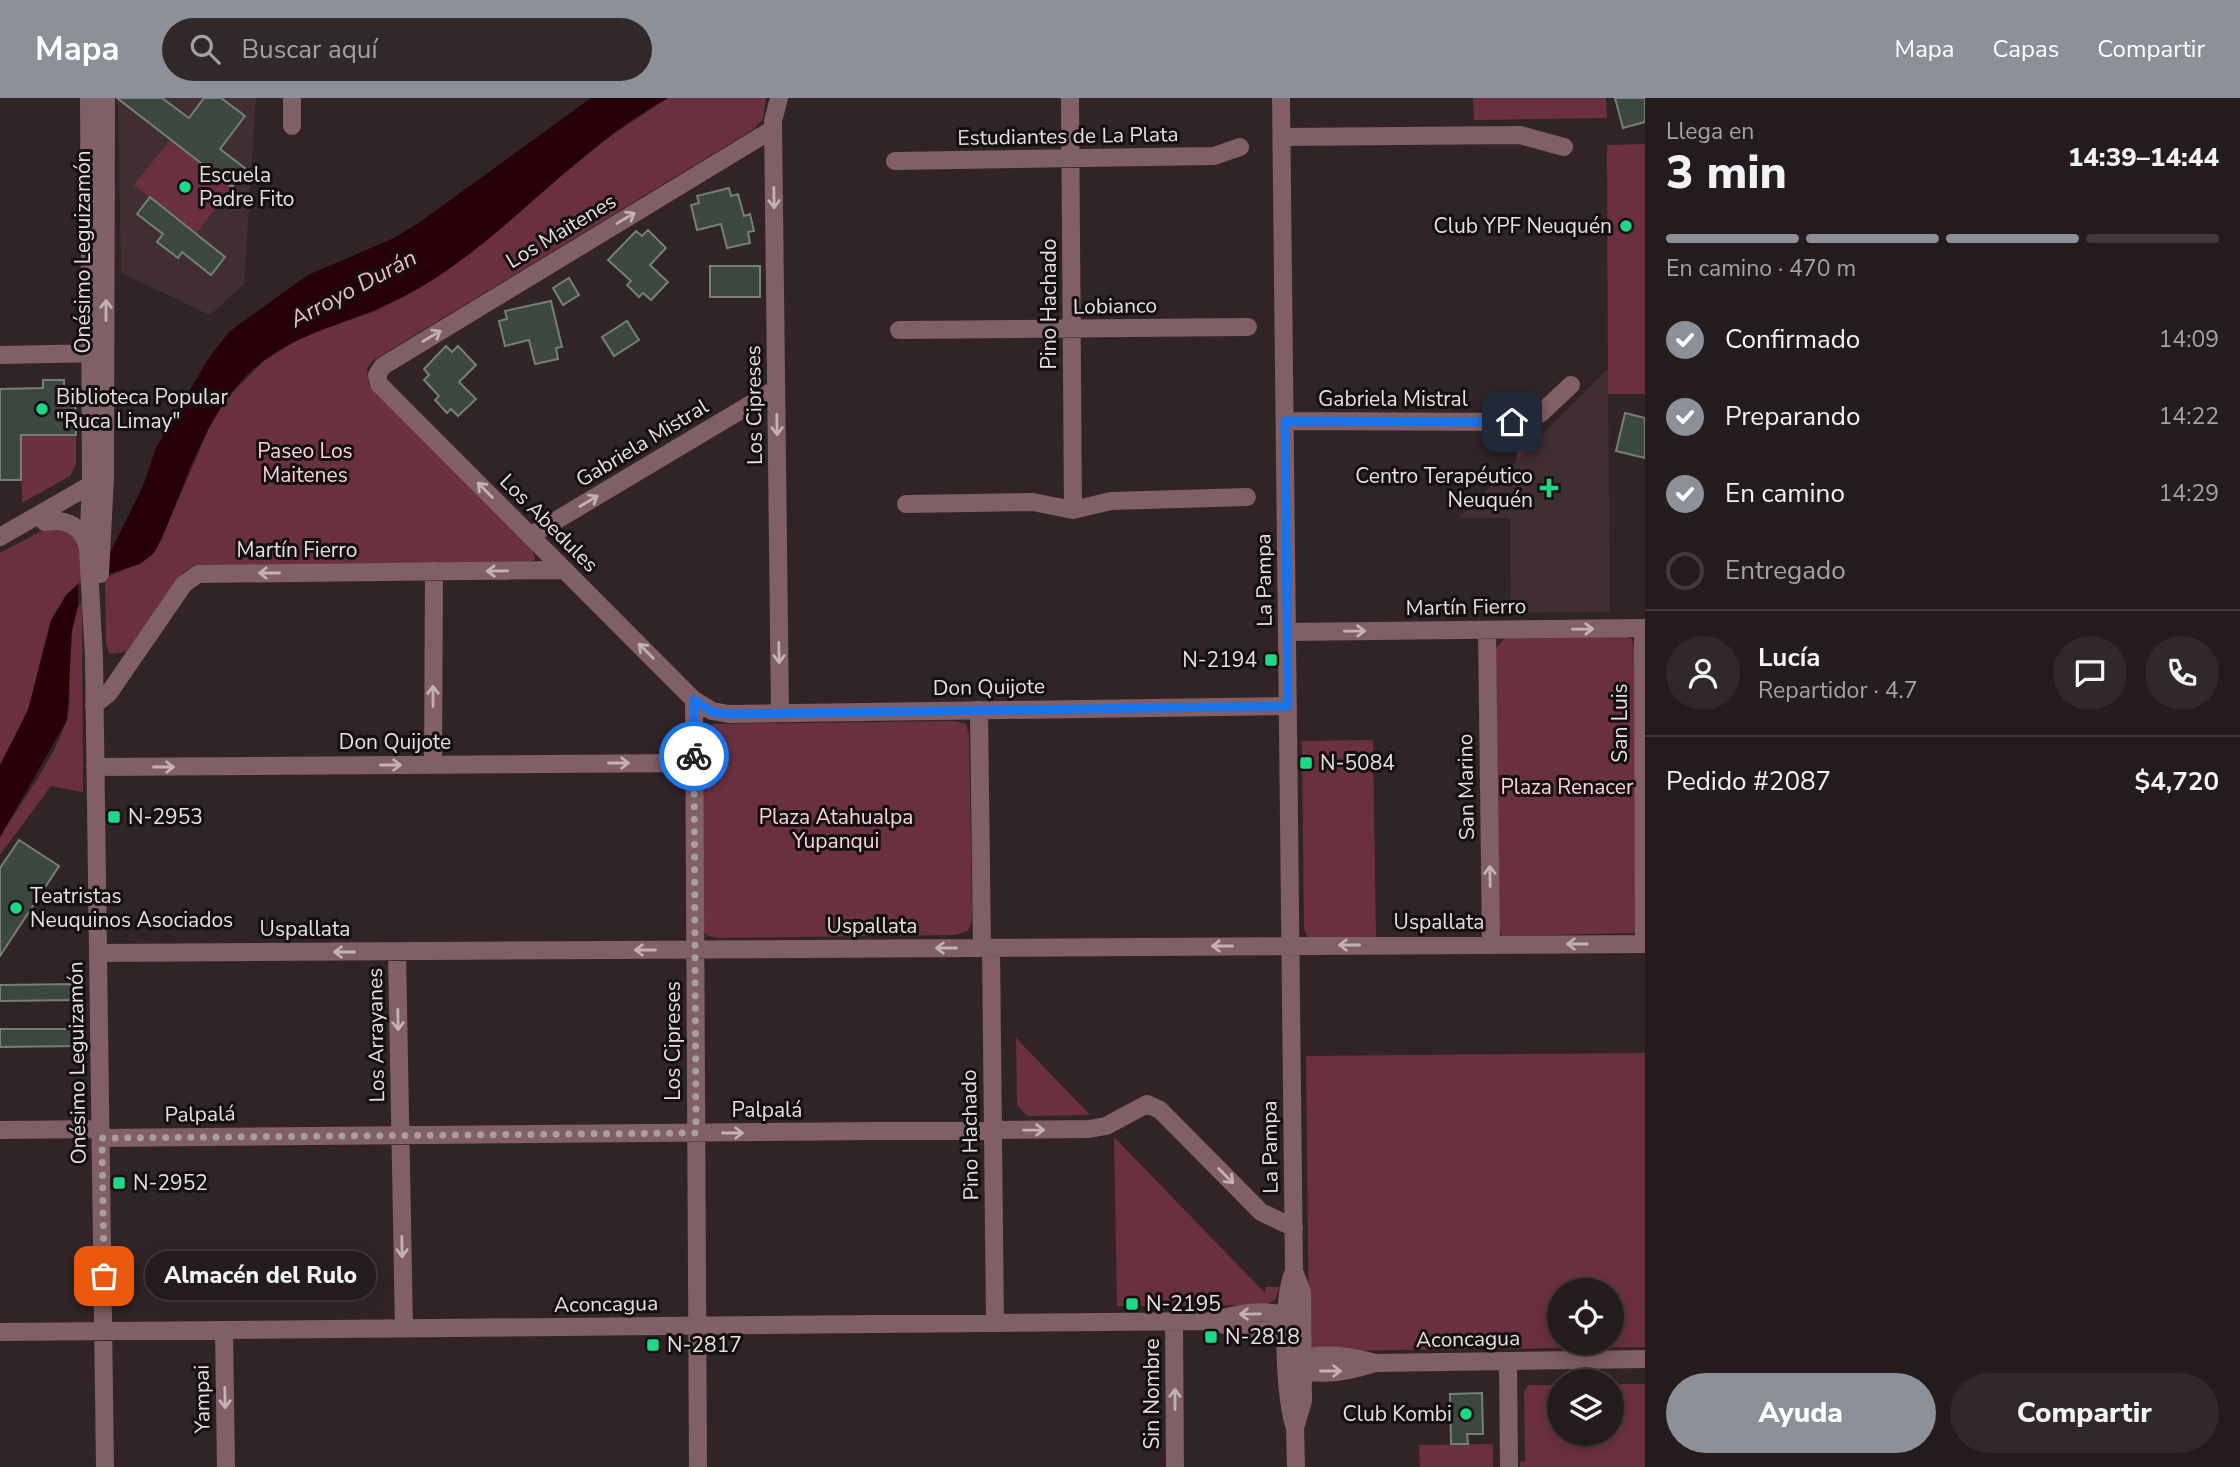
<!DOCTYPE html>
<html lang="es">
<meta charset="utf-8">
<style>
:root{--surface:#241b1c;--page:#302829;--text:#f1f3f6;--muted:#a3a1a3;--line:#41393b;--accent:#8c9099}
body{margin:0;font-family:"Nunito Sans",sans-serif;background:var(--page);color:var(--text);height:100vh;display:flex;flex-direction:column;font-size:26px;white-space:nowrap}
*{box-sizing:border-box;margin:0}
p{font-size:23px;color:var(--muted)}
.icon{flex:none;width:38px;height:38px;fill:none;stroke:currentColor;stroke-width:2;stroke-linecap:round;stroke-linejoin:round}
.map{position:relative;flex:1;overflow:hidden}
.panel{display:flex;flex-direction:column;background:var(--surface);width:595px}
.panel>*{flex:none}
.controls{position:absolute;left:1547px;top:1180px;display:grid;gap:14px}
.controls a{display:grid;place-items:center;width:77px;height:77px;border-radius:50%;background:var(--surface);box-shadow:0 4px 18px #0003,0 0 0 2px var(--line);font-size:35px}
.pin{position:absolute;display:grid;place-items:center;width:60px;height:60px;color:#fff;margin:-30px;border-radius:14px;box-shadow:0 4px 10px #0006}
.courier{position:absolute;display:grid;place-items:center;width:70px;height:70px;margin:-35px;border:5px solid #1a73e8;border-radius:50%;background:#fff;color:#222;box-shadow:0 2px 9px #0007}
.bubble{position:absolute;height:49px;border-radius:24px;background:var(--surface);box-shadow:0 4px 18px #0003,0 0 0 2px var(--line);font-size:23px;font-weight:800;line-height:49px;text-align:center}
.summary em{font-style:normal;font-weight:800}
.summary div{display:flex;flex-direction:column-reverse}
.summary{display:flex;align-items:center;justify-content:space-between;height:119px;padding:0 21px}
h1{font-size:46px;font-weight:800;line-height:52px}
.bar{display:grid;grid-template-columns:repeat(4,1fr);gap:10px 7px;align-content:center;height:84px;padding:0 21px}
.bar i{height:9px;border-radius:5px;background:var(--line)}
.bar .active{background:var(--accent)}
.bar p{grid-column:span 4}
.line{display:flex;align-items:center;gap:18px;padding:0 21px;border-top:2px solid var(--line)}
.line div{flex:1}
.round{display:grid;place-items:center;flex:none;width:74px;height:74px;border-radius:37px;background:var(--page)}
ol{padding:0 21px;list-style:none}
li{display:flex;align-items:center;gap:21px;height:77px}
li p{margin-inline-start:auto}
li .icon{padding:7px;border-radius:50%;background:var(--accent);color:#fff;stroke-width:4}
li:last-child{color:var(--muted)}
li i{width:38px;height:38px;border:4px solid var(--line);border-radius:50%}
.action{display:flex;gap:14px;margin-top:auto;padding:14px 21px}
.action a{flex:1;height:80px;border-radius:42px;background:var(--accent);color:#fff;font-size:28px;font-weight:800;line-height:80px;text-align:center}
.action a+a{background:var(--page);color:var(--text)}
header{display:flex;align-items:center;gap:42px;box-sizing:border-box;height:98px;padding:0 35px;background:var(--accent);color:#fff}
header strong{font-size:33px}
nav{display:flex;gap:38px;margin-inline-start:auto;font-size:24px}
.search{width:490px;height:63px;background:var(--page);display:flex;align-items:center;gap:18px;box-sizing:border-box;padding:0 24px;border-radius:38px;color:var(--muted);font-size:26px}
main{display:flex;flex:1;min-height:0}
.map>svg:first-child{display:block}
.built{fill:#402e32}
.green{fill:#6b3040;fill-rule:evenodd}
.water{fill:#27000a}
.building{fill:#3c4740;stroke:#747f77;stroke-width:2}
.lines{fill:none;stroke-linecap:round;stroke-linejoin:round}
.minor{stroke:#805f66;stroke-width:18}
.oneway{stroke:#c3b2b5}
.done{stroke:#a79e9f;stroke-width:7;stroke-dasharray:0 12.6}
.route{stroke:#1a73e8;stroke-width:9}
.poi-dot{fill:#1ed888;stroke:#140f10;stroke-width:2.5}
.labels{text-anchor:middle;stroke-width:6;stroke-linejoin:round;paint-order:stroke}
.street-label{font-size:21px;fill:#e7dfe0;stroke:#140f10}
.poi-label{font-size:21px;fill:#e7dfe0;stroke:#140f10;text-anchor:start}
.park-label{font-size:21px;fill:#fdd1d9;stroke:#140f10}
.water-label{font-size:23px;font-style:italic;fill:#f9b8c6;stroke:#140f10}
</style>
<header>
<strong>Mapa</strong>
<div class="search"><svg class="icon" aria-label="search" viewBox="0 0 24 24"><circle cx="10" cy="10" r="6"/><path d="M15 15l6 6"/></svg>Buscar aquí</div>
<nav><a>Mapa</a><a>Capas</a><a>Compartir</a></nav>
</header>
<main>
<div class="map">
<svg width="1645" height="1369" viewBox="0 0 1645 1369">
<rect width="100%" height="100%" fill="#302426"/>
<path class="built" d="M118 0H256L244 186 210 217 121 175Z
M1608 271 1610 514 1511 515 1510 420H1459Z"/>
<path class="green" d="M668 0H766L763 21 754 31 372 263 367 271 369 288 533 452 535 462 527 464 194 467 181 476 126 554 110 556 106 546 105 480 130 469 160 444 210 328 227 300 264 263 301 239 376 213 430 183 612 37Z
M1473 0H1606L1607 20 1474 22Z
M170 42 232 89 196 136 134 87Z
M1645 46V296H1608L1607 47Z
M21 325 76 337V366L70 378 22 405Z
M1516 337H1542L1517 363Z
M64 429 81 446V483C42 521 47 551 32 599 25 623 12 645 0 667V455L45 431Z
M82 504 83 694 51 688 0 757V739C19 707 62 650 68 616 74 586 61 527 82 504Z
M1624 538 1632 541 1635 552V835L1502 838 1499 828 1496 550 1506 539Z
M955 623 966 626 969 637 972 821 968 833 955 837 717 840 706 837 703 831V630L712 626Z
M1373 642 1376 841 1308 840 1304 831 1302 643Z
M1016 940 1090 1017 1027 1018 1017 1007Z
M1645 955V1249L1324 1253 1312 1249 1309 1239 1306 958ZM1559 1192H1612V1244H1559Z
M1114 1039 1265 1195 1266 1189H1280L1275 1202 1265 1207 1117 1208Z
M1612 1286H1645V1369H1520V1364L1525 1363 1524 1294 1528 1287H1559V1335H1612Z
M1493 1346V1369H1420L1419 1347Z"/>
<path class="water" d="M591 0H668C570 53 501 149 401 200 348 227 290 234 246 278 211 314 193 362 175 408 168 424 163 441 153 456L140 466 109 476V457L143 388 156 350 208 261 230 233 308 177 394 140 420 124Z
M78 486V508L72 533 67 622 0 739V667L28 612 51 522 66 497Z"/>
<path class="building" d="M117 0H162L189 20 204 0H221L245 18 220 51 246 71 232 89Z
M1615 0H1645V24L1623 30Z
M729 90 731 98 738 96 744 118 750 116 754 133 748 134 750 145 727 150 721 126 697 132 691 107 699 105 697 98Z
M150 99 225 159 211 177 182 154 178 160 157 144 163 136 137 116Z
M648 132 666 150 650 167 668 184 651 202 643 195 639 199 627 187 631 183 608 162 636 133 642 138Z
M710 168H760V199H710Z
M569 180 579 197 563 207 553 190Z
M551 203 562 249 556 250 558 261 535 266 529 242 505 248 499 223 507 221 505 213Z
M627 223 639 242 614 258 602 239Z
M446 248 452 254 458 248 476 267 459 284 476 301 458 318 451 311 447 315 435 302 439 298 424 282 429 277 424 271Z
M43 282H64V290L75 289 76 337H21V382H0V291L43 290Z
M1625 315 1645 320V360L1616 353Z
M19 742 59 768 0 858V770Z
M77 886V902L0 903V887Z
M0 931H78V948L0 949Z
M1482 1295 1483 1336H1467L1468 1346H1451L1450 1296Z"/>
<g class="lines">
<path class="minor" d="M89 0 91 386 88 451 94 560 105 1369
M779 0 773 23 780 615
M1070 0 1073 412
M1281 0 1294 1173C1281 1201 1284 1300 1295 1330
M292 28V0
M773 31 383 268 377 277 379 286 694 602 712 613 729 616 1288 608
M1282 39 1520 37 1564 49
M895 63 1214 58 1240 49
M899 232 1248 229
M0 257 102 255
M1285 323 1520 324 1540 316 1571 287
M906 406 1033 404 1073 412 1111 403 1247 399
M45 424C66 420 82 428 88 449
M530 438 776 291
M0 439 99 382
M100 476 105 379 106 0
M1643 530 1644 846
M1487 532 1491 846
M1287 534 1645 530
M694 602 698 1369
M94 607 109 595 184 486 198 476 565 472
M979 612 982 850
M433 667 434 473
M95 669 694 665
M991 850 995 1225
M397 854 404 1230
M98 855 1645 846
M0 1032 101 1031
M101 1040 1089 1031 1106 1028 1147 1006 1160 1012 1261 1114 1294 1130
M1294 1173 1302 1194 1303 1303 1295 1330 1296 1369
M1174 1223 1175 1369
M1213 1223C1236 1232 1274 1238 1298 1226
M224 1232 226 1369
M0 1234 1213 1223C1241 1214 1276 1209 1302 1224
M1508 1263 1509 1369
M1288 1266C1314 1253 1347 1257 1375 1265L1645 1261
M1293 1269C1317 1280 1351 1273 1375 1265"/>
</g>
<defs><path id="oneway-shaft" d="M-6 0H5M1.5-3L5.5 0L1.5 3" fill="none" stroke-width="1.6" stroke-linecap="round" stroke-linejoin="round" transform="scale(1.75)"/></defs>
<g class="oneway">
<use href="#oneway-shaft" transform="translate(774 100) rotate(89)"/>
<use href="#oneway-shaft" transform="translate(626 120) rotate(-31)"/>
<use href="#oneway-shaft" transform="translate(106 212) rotate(-90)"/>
<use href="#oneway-shaft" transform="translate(432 238) rotate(-31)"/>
<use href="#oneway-shaft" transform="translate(777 327) rotate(89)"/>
<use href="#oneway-shaft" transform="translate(485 392) rotate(-135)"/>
<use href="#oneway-shaft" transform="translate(589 403) rotate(-31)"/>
<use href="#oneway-shaft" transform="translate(497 473) rotate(179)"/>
<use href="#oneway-shaft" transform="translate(269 475) rotate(180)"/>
<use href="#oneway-shaft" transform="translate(1583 531) rotate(-1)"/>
<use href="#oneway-shaft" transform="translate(1355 533) rotate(-1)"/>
<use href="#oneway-shaft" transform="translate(646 553) rotate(-135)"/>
<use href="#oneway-shaft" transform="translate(779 555) rotate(89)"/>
<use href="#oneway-shaft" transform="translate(433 598) rotate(-90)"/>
<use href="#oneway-shaft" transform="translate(619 665)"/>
<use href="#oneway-shaft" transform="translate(391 667)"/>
<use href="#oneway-shaft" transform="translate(164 669)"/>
<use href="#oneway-shaft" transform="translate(1490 778) rotate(-91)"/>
<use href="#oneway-shaft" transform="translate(1577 846) rotate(180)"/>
<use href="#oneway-shaft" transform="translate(1349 847) rotate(180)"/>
<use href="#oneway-shaft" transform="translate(1222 848) rotate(180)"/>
<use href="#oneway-shaft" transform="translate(946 850) rotate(180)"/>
<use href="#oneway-shaft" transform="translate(645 852) rotate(180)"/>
<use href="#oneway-shaft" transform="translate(344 854) rotate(180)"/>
<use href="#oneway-shaft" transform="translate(398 922) rotate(89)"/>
<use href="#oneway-shaft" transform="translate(1034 1032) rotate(-1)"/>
<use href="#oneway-shaft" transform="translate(733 1035)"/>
<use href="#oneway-shaft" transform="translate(1226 1078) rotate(45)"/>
<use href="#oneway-shaft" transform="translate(402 1149) rotate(89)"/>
<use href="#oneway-shaft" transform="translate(1250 1216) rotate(179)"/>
<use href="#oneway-shaft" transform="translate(1331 1273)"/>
<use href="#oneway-shaft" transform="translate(225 1300) rotate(89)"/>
<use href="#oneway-shaft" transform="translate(1175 1301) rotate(-90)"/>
</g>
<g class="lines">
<path class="done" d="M104 1178 102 1040 696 1035 694 658"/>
<path class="route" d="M694 658V602L712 614 729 616 1288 608 1285 323 1512 324"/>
</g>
<g class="poi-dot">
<circle cx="185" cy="89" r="7"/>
<circle cx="1626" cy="128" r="7"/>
<circle cx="42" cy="311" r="7"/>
<path d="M1545.5 379.5h7v7h7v7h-7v7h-7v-7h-7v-7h7z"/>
<rect x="1264" y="555" width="14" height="14" rx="3.5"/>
<rect x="1299" y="658" width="14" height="14" rx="3.5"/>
<rect x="107" y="712" width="14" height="14" rx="3.5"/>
<circle cx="16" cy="810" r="7"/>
<rect x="112" y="1078" width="14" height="14" rx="3.5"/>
<rect x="1125" y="1199" width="14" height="14" rx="3.5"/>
<rect x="1204" y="1232" width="14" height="14" rx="3.5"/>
<rect x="646" y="1240" width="14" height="14" rx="3.5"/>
<circle cx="1466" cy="1316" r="7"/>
</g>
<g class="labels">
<g class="street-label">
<text transform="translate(1068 38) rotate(-1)" y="7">Estudiantes de La Plata</text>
<text transform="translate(561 133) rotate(-31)" y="7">Los Maitenes</text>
<text transform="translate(83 154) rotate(-90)" y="7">Onésimo Leguizamón</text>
<text transform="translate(1049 206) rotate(-90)" y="7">Pino Hachado</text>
<text transform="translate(1115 208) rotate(-1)" y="7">Lobianco</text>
<text x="1393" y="308">Gabriela Mistral</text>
<text transform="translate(754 307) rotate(-91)" y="7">Los Cipreses</text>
<text transform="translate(642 345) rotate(-31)" y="7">Gabriela Mistral</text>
<text transform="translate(549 425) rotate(45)" y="7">Los Abedules</text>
<text x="297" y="459">Martín Fierro</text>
<text transform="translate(1264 482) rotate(-91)" y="7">La Pampa</text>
<text transform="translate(1466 509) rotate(-1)" y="7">Martín Fierro</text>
<text transform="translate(989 589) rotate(-1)" y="7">Don Quijote</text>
<text transform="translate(1620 625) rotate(-90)" y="7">San Luis</text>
<text x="395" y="651">Don Quijote</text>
<text transform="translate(1466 689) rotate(-91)" y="7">San Marino</text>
<text x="1439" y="831">Uspallata</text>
<text x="872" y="835">Uspallata</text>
<text x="305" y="838">Uspallata</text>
<text transform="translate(376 937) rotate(-91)" y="7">Los Arrayanes</text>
<text transform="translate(673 943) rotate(-90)" y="7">Los Cipreses</text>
<text transform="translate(77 965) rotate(-91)" y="7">Onésimo Leguizamón</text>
<text x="767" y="1019">Palpalá</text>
<text transform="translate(200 1016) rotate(-1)" y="7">Palpalá</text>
<text transform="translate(970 1037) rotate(-91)" y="7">Pino Hachado</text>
<text transform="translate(1270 1049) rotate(-91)" y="7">La Pampa</text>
<text transform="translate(606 1206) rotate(-1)" y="7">Aconcagua</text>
<text transform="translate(1468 1241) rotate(-1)" y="7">Aconcagua</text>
<text transform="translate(1152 1296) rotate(-90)" y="7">Sin Nombre</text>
<text transform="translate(202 1301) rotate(-91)" y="7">Yampai</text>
</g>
<g class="poi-label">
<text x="199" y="84">Escuela<tspan x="199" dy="24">Padre Fito</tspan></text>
<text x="1612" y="135" text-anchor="end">Club YPF Neuquén</text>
<text x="56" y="306">Biblioteca Popular<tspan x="56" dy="24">"Ruca Limay"</tspan></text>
<text x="1533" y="385" text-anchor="end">Centro Terapéutico<tspan x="1533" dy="24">Neuquén</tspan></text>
<text x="1257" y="569" text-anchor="end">N-2194</text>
<text x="1320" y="672">N-5084</text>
<text x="128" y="726">N-2953</text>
<text x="30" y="805">Teatristas<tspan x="30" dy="24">Neuquinos Asociados</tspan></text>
<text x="133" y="1092">N-2952</text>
<text x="1146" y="1213">N-2195</text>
<text x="1225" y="1246">N-2818</text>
<text x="667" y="1254">N-2817</text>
<text x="1452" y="1323" text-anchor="end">Club Kombi</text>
</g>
<g class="park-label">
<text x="305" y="360">Paseo Los<tspan x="305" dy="24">Maitenes</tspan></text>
<text x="1567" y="696">Plaza Renacer</text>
<text x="836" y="726">Plaza Atahualpa<tspan x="836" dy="24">Yupanqui</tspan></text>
</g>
<g class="water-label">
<text transform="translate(353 190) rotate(-28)" y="8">Arroyo Durán</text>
</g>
</g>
</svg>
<div class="controls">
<a><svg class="icon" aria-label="locate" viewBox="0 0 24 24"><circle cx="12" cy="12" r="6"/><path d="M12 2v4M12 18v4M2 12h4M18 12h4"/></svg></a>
<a><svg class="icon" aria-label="layers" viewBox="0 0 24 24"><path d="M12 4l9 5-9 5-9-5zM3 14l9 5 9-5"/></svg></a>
</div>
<div class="pin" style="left:104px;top:1178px;background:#ea580c"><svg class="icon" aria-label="bag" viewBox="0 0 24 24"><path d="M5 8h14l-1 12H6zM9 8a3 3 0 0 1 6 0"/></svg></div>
<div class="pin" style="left:1512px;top:324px;background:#1f2937"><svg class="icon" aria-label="home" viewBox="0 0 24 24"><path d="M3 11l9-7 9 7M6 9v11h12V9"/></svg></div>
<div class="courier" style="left:694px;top:658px"><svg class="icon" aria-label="bike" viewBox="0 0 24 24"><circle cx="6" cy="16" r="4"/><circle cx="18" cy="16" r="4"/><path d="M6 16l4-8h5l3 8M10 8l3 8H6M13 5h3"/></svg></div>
<div class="bubble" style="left:145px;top:1153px;width:231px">Almacén del Rulo</div>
</div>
<section class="panel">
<div class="summary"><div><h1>3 min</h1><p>Llega en</p></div><em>14:39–14:44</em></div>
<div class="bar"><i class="active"></i><i class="active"></i><i class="active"></i><i></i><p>En camino · 470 m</p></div>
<ol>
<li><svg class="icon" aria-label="check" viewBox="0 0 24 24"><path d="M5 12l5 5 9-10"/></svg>Confirmado<p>14:09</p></li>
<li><svg class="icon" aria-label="check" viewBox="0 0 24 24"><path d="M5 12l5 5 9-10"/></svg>Preparando<p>14:22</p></li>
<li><svg class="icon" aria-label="check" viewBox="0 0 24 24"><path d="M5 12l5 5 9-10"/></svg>En camino<p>14:29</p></li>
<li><i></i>Entregado</li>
</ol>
<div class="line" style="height:126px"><a class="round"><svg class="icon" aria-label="person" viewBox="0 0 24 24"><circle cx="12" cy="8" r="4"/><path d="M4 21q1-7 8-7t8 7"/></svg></a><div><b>Lucía</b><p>Repartidor · 4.7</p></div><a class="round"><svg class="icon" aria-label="chat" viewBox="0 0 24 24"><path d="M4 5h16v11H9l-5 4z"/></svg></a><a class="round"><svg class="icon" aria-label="phone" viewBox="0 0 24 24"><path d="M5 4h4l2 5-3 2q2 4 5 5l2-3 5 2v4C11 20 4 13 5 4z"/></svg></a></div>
<div class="line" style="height:91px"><div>Pedido #2087</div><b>$4,720</b></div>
<div class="action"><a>Ayuda</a><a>Compartir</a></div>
</section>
</main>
